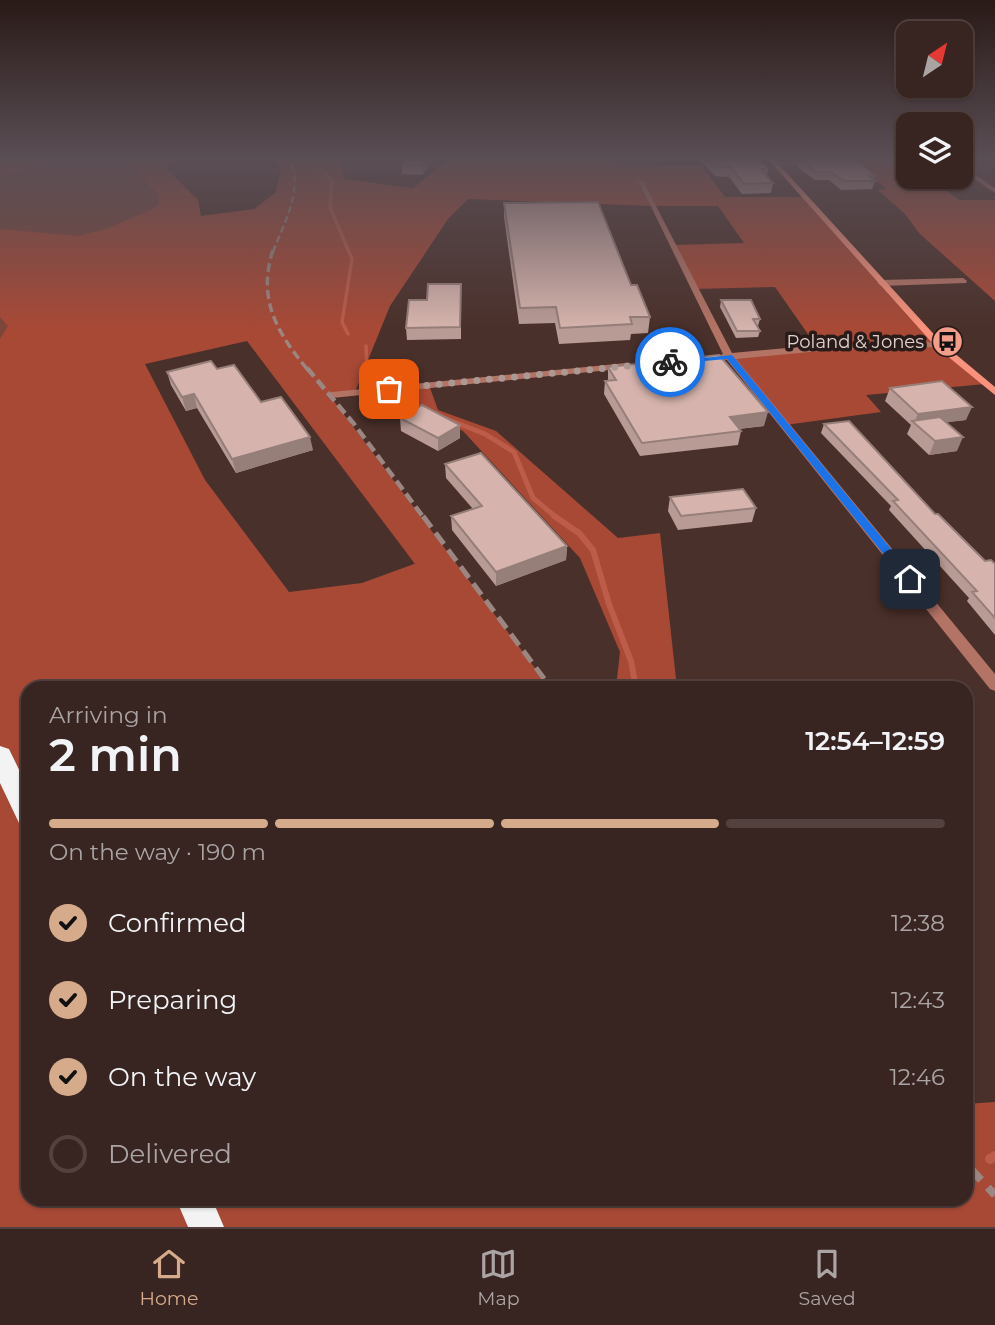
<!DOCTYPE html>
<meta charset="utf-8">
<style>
:root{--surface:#382420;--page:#3f2c29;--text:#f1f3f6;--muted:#aba4a5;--line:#52413e;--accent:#d6ab8b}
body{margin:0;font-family:Montserrat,sans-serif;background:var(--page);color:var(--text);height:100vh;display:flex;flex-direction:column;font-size:26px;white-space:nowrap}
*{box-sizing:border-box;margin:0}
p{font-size:23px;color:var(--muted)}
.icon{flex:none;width:38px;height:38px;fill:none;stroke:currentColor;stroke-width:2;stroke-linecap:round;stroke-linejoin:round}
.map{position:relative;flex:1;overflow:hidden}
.sheet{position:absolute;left:21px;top:681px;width:952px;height:525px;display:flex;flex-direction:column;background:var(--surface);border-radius:21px;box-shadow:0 2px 5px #0004,0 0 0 2px var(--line)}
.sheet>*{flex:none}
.needle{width:46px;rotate:35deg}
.controls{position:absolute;left:896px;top:21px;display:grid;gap:14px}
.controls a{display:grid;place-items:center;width:77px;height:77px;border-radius:14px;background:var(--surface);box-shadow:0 2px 5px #0004,0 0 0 2px var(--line);font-size:35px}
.pin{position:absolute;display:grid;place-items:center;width:60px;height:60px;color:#fff;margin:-30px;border-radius:14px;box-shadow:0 4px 10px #0006}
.courier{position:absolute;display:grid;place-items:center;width:70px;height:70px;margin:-35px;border:5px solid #1a73e8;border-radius:50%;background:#fff;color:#222;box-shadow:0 2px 9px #0007}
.summary em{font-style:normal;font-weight:600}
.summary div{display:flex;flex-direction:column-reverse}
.summary{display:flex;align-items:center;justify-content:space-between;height:119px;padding:0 28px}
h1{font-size:46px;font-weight:600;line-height:52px}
.bar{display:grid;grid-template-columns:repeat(4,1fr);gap:10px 7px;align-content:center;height:84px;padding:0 28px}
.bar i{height:9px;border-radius:5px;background:var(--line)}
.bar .active{background:var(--accent)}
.bar p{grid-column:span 4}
ol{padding:0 28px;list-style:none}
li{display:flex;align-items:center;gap:21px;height:77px}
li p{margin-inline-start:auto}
li .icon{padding:7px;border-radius:50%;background:var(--accent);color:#111;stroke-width:4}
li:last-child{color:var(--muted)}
li i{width:38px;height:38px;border:4px solid var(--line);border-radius:50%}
.menu{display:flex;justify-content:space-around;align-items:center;height:98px;border-top:2px solid var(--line);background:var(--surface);font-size:19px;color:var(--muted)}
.menu a{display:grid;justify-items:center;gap:4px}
.menu .active{color:var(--accent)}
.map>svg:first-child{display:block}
.green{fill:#7c463a}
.forest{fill:#a84936;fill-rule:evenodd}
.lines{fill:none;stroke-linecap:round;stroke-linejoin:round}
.stream-far3{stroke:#bd5c48;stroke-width:3.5}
.stream-far2{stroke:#bd5c48;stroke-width:5}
.stream-far1{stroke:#bd5c48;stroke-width:6}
.stream{stroke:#bd5c48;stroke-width:10}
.minor{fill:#b37365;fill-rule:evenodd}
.tertiary{fill:#b37365;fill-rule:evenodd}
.secondary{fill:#f9927c;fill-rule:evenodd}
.motorway{fill:#f3f3f3;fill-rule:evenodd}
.rail-far4{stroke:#9c8681;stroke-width:2.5;stroke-dasharray:7 3.5;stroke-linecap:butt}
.rail-far3{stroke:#9c8681;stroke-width:3.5;stroke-dasharray:9 4.5;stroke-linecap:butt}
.rail-far2{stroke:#9c8681;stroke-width:4.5;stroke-dasharray:11 5;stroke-linecap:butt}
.rail-far1{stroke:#9c8681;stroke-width:5;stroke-dasharray:14 7;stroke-linecap:butt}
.rail{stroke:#9c8681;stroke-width:8;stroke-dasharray:22 10;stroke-linecap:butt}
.wall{fill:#b89b95}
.shaded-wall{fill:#967e79}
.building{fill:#d6b4ad;stroke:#967e79;stroke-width:2}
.route{fill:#1a73e8}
.done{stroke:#ad9994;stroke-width:7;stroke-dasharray:0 12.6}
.labels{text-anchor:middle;stroke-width:7;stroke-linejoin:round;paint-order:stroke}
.far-poi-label{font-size:18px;fill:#e3d1cd;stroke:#281b19;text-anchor:end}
</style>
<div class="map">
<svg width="995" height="1227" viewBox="0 0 995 1227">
<rect width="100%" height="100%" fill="#4a302a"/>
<path class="green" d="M7 157H138L181 207 0 351V159Z"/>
<path class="forest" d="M19 157H44L41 165 17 173 0 174V163Z
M120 157H169L175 163 164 166 198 200 201 216 254 209 276 192 281 168 272 157H339L344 179 413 188 453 157H615L619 167 702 166 725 197H804L938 344 985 384 866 395 881 412 785 425 729 356 817 347 775 287 695 289 673 245 744 243 718 206H652L468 199 448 219 390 306 355 392 330 396 550 688H28V1199H966V1104L995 1102V1227H0V339L8 326 0 317V229L78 236 106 229 153 209 159 204 158 194ZM247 341 415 564H414L362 583 289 592 205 480 145 364Z
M851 157H903L908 161V177H928L959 200H995V301L920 234 905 214 878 190 886 189Z
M429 385 438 410 496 431 618 538 660 533 677 688H616L620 652 580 558 463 431 369 391Z"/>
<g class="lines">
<path class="stream-far3" d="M313 157 315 165 332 180 330 207 352 259 342 322 348 334
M366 346 367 370"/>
<path class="stream-far2" d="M367 368C368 396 403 404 424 412
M444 418 485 434 514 452 533 498 557 518"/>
<path class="stream-far1" d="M554 516 579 533 593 550 609 604 631 661 636 688"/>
<path class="stream" d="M990 1159 995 1156"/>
<path class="minor" d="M776 162H817L820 164 817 166 774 165Z
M961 165 995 188V193L961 170Z
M638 180 643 181 732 353 831 344 941 342 943 344 938 347 831 350 736 359 995 674V691L990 689 727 360 720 359V355L723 354Z
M963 278 967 281 966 283 881 286 877 283 881 280Z
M626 363 629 364V368L332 398 327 395 332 392Z"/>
<path class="tertiary" d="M0 157H10L0 161Z"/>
<path class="secondary" d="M766 157H772L941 342 995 387V395L935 346Z"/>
<path class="motorway" d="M0 746 9 749 28 788V826L19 823 0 783Z
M176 1199H212L224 1227H188Z"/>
<path class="rail-far4" d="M273 252C285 220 304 190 289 157"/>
<path class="rail-far3" d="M273 250C257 299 277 333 308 370"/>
<path class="rail-far2" d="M307 368 354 424 424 518"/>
<path class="rail-far1" d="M423 516 551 688"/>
<path class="rail" d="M966 1164 995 1195"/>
</g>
<path class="wall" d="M407 157H436L422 175 402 174V164Z
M697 157H759V159L768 169 767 176 773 183 771 193 742 194 729 177 715 176Z
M788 157H854L875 176 874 179 875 181 872 189 841 190 829 180H815L798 168 800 160H791Z
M988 157H995V162Z
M504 203 631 285 650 317 648 333 631 334 630 340 559 344 555 323 519 324 504 217Z
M461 296V339L407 340 406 328 427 300Z
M721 300 760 319 758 326H757L760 331 758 337 736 338 720 307Z
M608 367 764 426 739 429 741 431 738 445 640 456 604 394 605 381H608Z
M217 369 261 402 313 450 236 473 197 408 186 411 171 385 167 372Z
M890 388 966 420 946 422 957 451 929 455 907 434 911 425 885 401Z
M400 418 460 438 438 451 401 431Z
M824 424 935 514 985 561 995 564V635L967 601 969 598 889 510 891 506 821 433Z
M445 464 567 546 566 560 496 586 452 530 451 516 473 509 446 478Z
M670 497 756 508 752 522 678 530 668 511Z"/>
<path class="shaded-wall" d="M428 157H436L422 175 421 165Z
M194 394 197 408 186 411 182 397Z
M972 407 966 420 918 426 914 423 918 414Z
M768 412 764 426 727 430 730 417Z
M460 425V438L438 451V438Z
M310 437 313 450 236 473 232 459Z
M963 437 957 451 929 455 935 441Z
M567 546 566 560 496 586V572Z"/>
<path class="building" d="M407 157H428L421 165 402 164Z
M707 157H758L768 169H761L773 183 744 184 731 167 716 166Z
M829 157H854L875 176H869L875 181H844L831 172H817L800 159 827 158Z
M598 202 631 285H637L650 317H630L632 324 560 328 556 307 520 308 504 203Z
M428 284H461L460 327 406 328 409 300H427Z
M721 300H751L760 319H753L760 331H737Z
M719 355 768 412 730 417 741 431 642 443 605 381 616 380 608 367Z
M211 361 217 369 234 365 261 402 281 397 310 437 232 459 194 394 182 397 167 372Z
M942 381 972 407 918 414 890 388Z
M422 405 460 425 438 438 400 418Z
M940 417 963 437 935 441 912 421Z
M849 421 935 514H938L985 561 991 560 995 564V618L972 592 977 591 893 501 898 500 824 424Z
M481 453 567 546 496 572 451 516 482 506 445 464Z
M743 489 756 508 681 516 670 497Z"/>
<linearGradient id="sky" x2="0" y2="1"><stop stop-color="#291a17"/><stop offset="0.48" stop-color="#5a4e55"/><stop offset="1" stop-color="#5a4e55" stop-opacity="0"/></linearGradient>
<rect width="995" height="329" fill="url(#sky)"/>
<path class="route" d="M732 355 914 577V582H906L727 359 670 364 666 362Z"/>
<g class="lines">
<path class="done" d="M389 389 670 362"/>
</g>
<defs>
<symbol id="bus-disc" viewBox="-11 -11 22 22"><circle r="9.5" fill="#f49d8b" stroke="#281b19"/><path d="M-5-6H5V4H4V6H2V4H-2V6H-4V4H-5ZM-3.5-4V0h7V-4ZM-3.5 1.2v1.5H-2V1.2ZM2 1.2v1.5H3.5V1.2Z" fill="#111"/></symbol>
</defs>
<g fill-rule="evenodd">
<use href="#bus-disc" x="930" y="324" width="35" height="35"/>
</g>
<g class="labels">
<g class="far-poi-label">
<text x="924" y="348">Poland &amp; Jones</text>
</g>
</g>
</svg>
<div class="controls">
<a><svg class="needle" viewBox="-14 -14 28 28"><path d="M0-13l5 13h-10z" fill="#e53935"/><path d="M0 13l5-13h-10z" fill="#aba4a5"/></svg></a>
<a><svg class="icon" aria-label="layers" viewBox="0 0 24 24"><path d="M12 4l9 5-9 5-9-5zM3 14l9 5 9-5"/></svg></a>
</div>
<div class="pin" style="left:389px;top:389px;background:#ea580c"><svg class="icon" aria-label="bag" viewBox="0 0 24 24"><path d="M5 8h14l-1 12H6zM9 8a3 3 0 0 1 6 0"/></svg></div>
<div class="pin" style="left:910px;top:579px;background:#1f2937"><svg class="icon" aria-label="home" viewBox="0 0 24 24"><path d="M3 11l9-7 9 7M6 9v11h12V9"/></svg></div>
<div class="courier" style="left:670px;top:362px"><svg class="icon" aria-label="bike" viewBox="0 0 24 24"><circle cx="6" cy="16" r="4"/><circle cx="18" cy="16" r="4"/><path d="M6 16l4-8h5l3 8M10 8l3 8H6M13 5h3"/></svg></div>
<section class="sheet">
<div class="summary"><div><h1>2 min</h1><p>Arriving in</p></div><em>12:54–12:59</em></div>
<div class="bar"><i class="active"></i><i class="active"></i><i class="active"></i><i></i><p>On the way · 190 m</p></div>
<ol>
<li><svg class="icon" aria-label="check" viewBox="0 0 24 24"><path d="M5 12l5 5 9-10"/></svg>Confirmed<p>12:38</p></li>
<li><svg class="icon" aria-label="check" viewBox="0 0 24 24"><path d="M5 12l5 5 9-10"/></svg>Preparing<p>12:43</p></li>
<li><svg class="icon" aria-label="check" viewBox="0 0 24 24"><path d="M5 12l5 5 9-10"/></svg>On the way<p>12:46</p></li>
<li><i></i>Delivered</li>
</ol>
</section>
</div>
<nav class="menu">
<a class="active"><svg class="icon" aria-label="home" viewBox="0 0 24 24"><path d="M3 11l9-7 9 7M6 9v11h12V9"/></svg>Home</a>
<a><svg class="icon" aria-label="map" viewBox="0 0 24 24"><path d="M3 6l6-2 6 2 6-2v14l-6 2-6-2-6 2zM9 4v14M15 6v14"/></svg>Map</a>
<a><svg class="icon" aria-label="saved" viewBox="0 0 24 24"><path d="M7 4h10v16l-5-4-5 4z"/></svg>Saved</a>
</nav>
